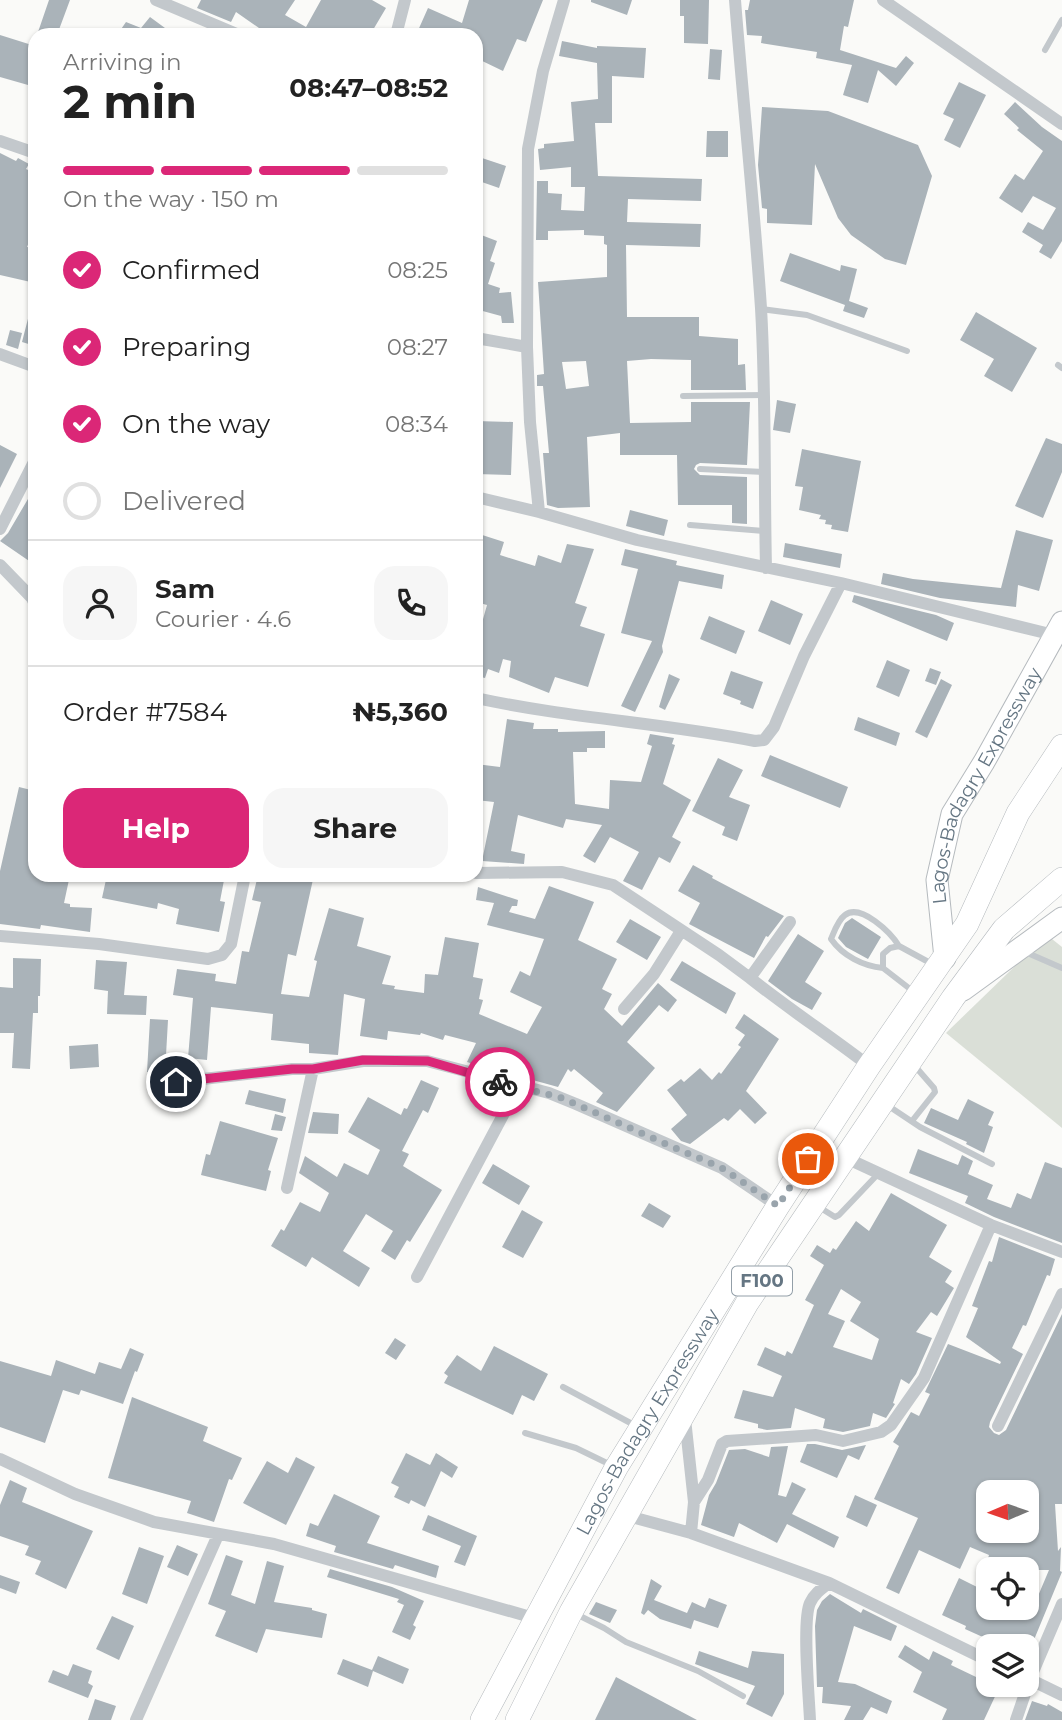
<!DOCTYPE html>
<meta charset="utf-8">
<style>
:root{--surface:#fff;--page:#f6f6f6;--text:#222;--muted:#767676;--line:#e0e0e0;--accent:#db2777}
body{margin:0;font-family:Montserrat,sans-serif;background:var(--page);color:var(--text);height:100vh;display:flex;flex-direction:column;font-size:26px;white-space:nowrap}
*{box-sizing:border-box;margin:0}
p{font-size:23px;color:var(--muted)}
.icon{flex:none;width:38px;height:38px;fill:none;stroke:currentColor;stroke-width:2;stroke-linecap:round;stroke-linejoin:round}
.map{position:relative;flex:1;overflow:hidden}
.panel{position:absolute;left:28px;top:28px;width:455px;height:854px;display:flex;flex-direction:column;background:var(--surface);border-radius:21px;box-shadow:0 2px 5px #0004}
.panel>*{flex:none}
.needle{width:46px;rotate:268deg}
.tools{position:absolute;left:976px;top:1480px;display:grid;gap:14px}
.tools a{display:grid;place-items:center;width:63px;height:63px;border-radius:14px;background:var(--surface);box-shadow:0 2px 5px #0004;font-size:35px}
.pin{position:absolute;display:grid;place-items:center;width:60px;height:60px;color:#fff;margin:-30px;border:4px solid #fff;border-radius:50%;box-shadow:0 2px 7px #0007}
.courier{position:absolute;display:grid;place-items:center;width:70px;height:70px;margin:-35px;border:5px solid #db2777;border-radius:50%;background:#fff;color:#222;box-shadow:0 2px 9px #0007}
.head em{font-style:normal;font-weight:700}
.head div{display:flex;flex-direction:column-reverse}
.head{display:flex;align-items:center;justify-content:space-between;height:119px;padding:0 35px}
h1{font-size:46px;font-weight:700;line-height:52px}
.bar{display:grid;grid-template-columns:repeat(4,1fr);gap:10px 7px;align-content:center;height:84px;padding:0 35px}
.bar i{height:9px;border-radius:5px;background:var(--line)}
.bar .selected{background:var(--accent)}
.bar p{grid-column:span 4}
.line{display:flex;align-items:center;gap:18px;padding:0 35px;border-top:2px solid var(--line)}
.line div{flex:1}
.round{display:grid;place-items:center;flex:none;width:74px;height:74px;border-radius:21px;background:var(--page)}
ol{padding:0 35px;list-style:none}
li{display:flex;align-items:center;gap:21px;height:77px}
li p{margin-inline-start:auto}
li .icon{padding:7px;border-radius:50%;background:var(--accent);color:#fff;stroke-width:4}
li:last-child{color:var(--muted)}
li i{width:38px;height:38px;border:4px solid var(--line);border-radius:50%}
.primary-button{display:flex;gap:14px;margin-top:auto;padding:14px 35px}
.primary-button a{flex:1;height:80px;border-radius:21px;background:var(--accent);color:#fff;font-size:28px;font-weight:700;line-height:80px;text-align:center}
.primary-button a+a{background:var(--page);color:var(--text)}
.map>svg:first-child{display:block}
.green{fill:#dadfd7}
.building{fill:#aab3b9;fill-rule:evenodd}
.lines{fill:none;stroke-linecap:round;stroke-linejoin:round}
.primary-casing{stroke:#b5babe;stroke-width:23}
.highway-casing{stroke:#b4b9bd;stroke-width:24}
.lane{stroke:#c3c8cc;stroke-width:6}
.street{stroke:#c3c8cc;stroke-width:12}
.primary{stroke:#fff;stroke-width:21}
.highway{stroke:#fff;stroke-width:23}
.done{stroke:#99a4ac;stroke-width:7;stroke-dasharray:0 12.6}
.route{stroke:#db2777;stroke-width:9}
.labels{text-anchor:middle;stroke-width:7;stroke-linejoin:round;paint-order:stroke}
.shield{fill:#fff;stroke:#939fa8;stroke-width:2}
.shield-label{font-size:18px;font-weight:bold;fill:#657683}
.street-label{font-size:19px;fill:#657683;stroke:#fff}
</style>
<div class="map">
<svg width="1062" height="1720" viewBox="0 0 1062 1720">
<rect width="100%" height="100%" fill="#fafaf8"/>
<path class="green" d="M1047 935 1062 947V1128L946 1033Z"/>
<path class="building" d="M49 0H70L57 35H37Z
M201 0H295L285 15 306 27 321 0H372L386 8 370 35H269L236 12 231 22 197 8Z
M469 0H543L526 42 517 39 503 71 476 58V35H416L428 8 462 23Z
M591 0H632L627 15 591 2Z
M680 0H709L708 44 684 43V16H680Z
M750 0H854L848 27 844 26 840 50 896 68 906 56 914 63 896 86 878 70 868 103 843 95 852 65 816 58 817 52 761 43 762 36 747 35 745 10H748Z
M150 17 165 28 162 35H117L126 22 141 28Z
M0 35 35 46V87L0 77Z
M562 41 597 48V46L646 48 644 78 612 76V123H595L598 176 702 179 701 201 628 199 627 222 701 224 700 247 626 245 627 317H699V336L738 339V365L745 364 746 390H691V360L651 359 627 361 630 423 691 422V402H750L747 465 700 463 696 465 694 469 700 475 747 477V524L732 523V505H678L677 455H620V433L587 437 590 507 558 508 547 505 543 453H549L543 386H537V375L544 374 538 282 607 277V245L604 244V236L584 235V230L548 231V240H536L537 181H548V193L562 194 561 210 584 211 585 187H571V167L540 170 538 149 544 148V144L574 141 571 102 598 99 597 63 559 56ZM586 361 589 386 566 389 562 362Z
M710 49 722 50 720 80 708 79Z
M959 82 986 95 960 148 944 140 954 119 943 114Z
M1015 102 1042 127 1062 141V241L1051 259 1039 252 1043 245 1022 232 1028 222 1043 230 1056 208 1033 196 1022 213 999 198 1015 174 1024 180 1043 151 1017 130 1019 128 1004 114Z
M762 107 828 111 918 145 932 176 906 265 885 259 851 235 838 218 815 164 812 225 767 223V209L762 208 758 165Z
M707 131H728V157H706Z
M0 153 16 161 18 158 29 164 26 169 35 173V228L27 247 35 248V283L0 275Z
M476 156 506 166 499 188 476 180Z
M476 233 497 241 490 261 495 263 488 284 500 288 499 293 511 292 514 323H502L501 316 479 310 476 312Z
M790 253 840 271 841 265 857 269 849 301 868 308 864 318 843 311 845 305 780 281Z
M31 307 35 308V346L22 342Z
M976 312 1037 348 1012 392 984 376 994 359 960 340Z
M10 330 22 333 18 349 6 345Z
M777 400 796 404 790 433 773 430Z
M476 421 513 422 511 475 476 474Z
M1046 438 1062 444V472L1043 518 1015 506Z
M0 445 17 454 0 488Z
M802 449 861 461 848 532 831 529 832 525 825 524 826 520 819 519 821 515 799 510 803 487 795 486Z
M35 487V565L0 541 8 533Z
M630 510 668 520 664 536 626 526Z
M1016 530 1053 540 1039 591 1018 585 1016 607 940 598 881 584 883 573 913 579 1001 588Z
M476 533 504 542 500 555 535 566 538 555 561 563 567 544 594 549 575 603 587 607 580 626 605 634 588 687 555 677 549 693 509 677 511 661 503 659 499 673 488 669 485 678 476 676V644L487 605 476 602Z
M785 543 842 554 840 568 783 557Z
M625 549 677 561 676 565 724 575 722 589 679 581 662 646 663 652 635 712 621 706 652 641 621 633 638 569 621 565Z
M854 595 936 615 954 623 947 641 852 602Z
M771 600 803 614 790 645 758 631Z
M709 616 745 631 736 654 700 639Z
M887 660 910 670 899 697 876 687Z
M930 668 941 672 936 685 925 681Z
M731 671 763 682 753 709 740 704 741 701 723 694Z
M669 674 680 679 665 710 659 707Z
M941 679 952 685 927 738 915 732Z
M858 717 900 733 896 746 854 730Z
M507 719 534 723 533 729H558V732L605 731V748H587V752H573L575 804 609 809 610 780 641 782 652 746 647 744 650 734 674 738 672 744 675 745 663 784 691 800 672 837 681 842 670 863 659 857 642 890 623 881 639 852 610 837 595 863 583 856 602 825 566 819 563 828 518 815 511 851 525 854 524 864 482 861 494 802 476 800V764L500 767Z
M770 755 848 787 840 808 761 776Z
M718 758 743 770 729 797 750 805 737 841 722 835 725 827 692 811Z
M19 787 35 791V875H70L64 903 70 904V907L92 908 90 932 41 925 40 929 0 924V871Z
M693 865 713 876 712 878 784 916 768 937 766 936 754 958 689 924 700 903 678 891Z
M107 875H225L220 901 225 902 219 932 176 924 179 909 158 903 157 909 102 898Z
M258 875H314L296 956 288 954 281 994 309 997 317 961 314 960 329 908 364 918 357 946 391 956 382 984 395 986 394 989 424 993 425 974 438 975 445 937 479 943 473 977 483 979 479 999 483 1000 479 1014 527 1034 542 1007 510 992 520 971 530 976 544 939 487 925 494 903 476 900 478 887 518 900 517 906H512L509 912 535 919 549 886 594 902 578 940 617 959 602 989 612 994 604 1009 622 1026 658 983 677 1000 668 1012 659 1005 627 1042 655 1068 617 1112 596 1102 603 1093 574 1069 571 1072 568 1069 558 1087 511 1074 480 1060 477 1065 467 1062 476 1043 445 1035 443 1040 421 1033 420 1035 388 1031 387 1040 360 1036 365 999 344 994 338 1055 309 1053V1044L271 1040 273 1014 211 1007 207 1060 188 1058 193 998 173 995 177 969 216 974 215 981 236 984 242 951 249 952 261 902 252 900Z
M852 918 881 937 868 959 846 947 838 938 845 923Z
M630 919 661 937 647 960 616 942Z
M798 934 824 951 805 982 822 993 812 1010 792 999 768 981Z
M13 958 41 959 40 996H38V1013H33L30 1069 12 1068 14 1033H0V987L13 988Z
M96 960 127 962 124 995 147 996 146 1015 107 1014 108 991 94 989Z
M682 961 736 993 726 1014 670 980Z
M744 1014 779 1039 746 1091 767 1113 755 1124 740 1109 728 1121 724 1118 690 1144 681 1141 671 1129 687 1115 667 1090 681 1079 684 1082 700 1068 712 1080 719 1072 721 1074 741 1047 738 1045 745 1035 735 1028Z
M150 1019 168 1020 165 1073 147 1072Z
M98 1044 99 1067 70 1069 69 1046Z
M421 1080 439 1088 428 1113 423 1110 402 1151 409 1154 403 1166 442 1190 410 1242 407 1240 395 1260 381 1251 393 1231 366 1214 343 1251 370 1268 359 1287 312 1257 306 1267 271 1246 281 1229 284 1231 300 1202 320 1212 329 1193 299 1173 305 1156 337 1177 344 1163 368 1175 380 1150 348 1132 368 1097 401 1115 404 1108 407 1109Z
M249 1090 286 1099 283 1113 245 1104Z
M968 1099 994 1112 988 1125 993 1127 984 1153 966 1144 967 1142 924 1123 931 1108 958 1120Z
M313 1112 339 1114 338 1134 308 1133Z
M275 1114 286 1117 282 1131 271 1130Z
M220 1121 278 1138 268 1170 271 1171 266 1191 201 1175 206 1154 210 1155Z
M918 1149 958 1165 962 1155 973 1161 968 1174 993 1185 987 1199 1011 1208 1017 1193 1031 1199 1045 1162 1062 1168V1243L994 1217 965 1203 968 1196 909 1173Z
M493 1164 530 1186 519 1205 482 1183Z
M891 1193 947 1225 929 1257 952 1271 945 1282 954 1288 937 1316 931 1312 916 1332 932 1338 916 1374 909 1384 901 1379 893 1403 895 1404 886 1418 873 1413 870 1426 843 1432 823 1428 825 1419 795 1408 791 1428 767 1430 758 1428V1424L734 1418 743 1390 773 1397 782 1376 757 1365 765 1347 785 1356 787 1351 792 1354 814 1305 805 1300 824 1265 810 1256 817 1245 830 1253 833 1248 836 1250 856 1221 869 1231ZM841 1289 861 1302 850 1321 879 1339 872 1360 833 1347 845 1321 828 1314Z
M649 1203 671 1216 663 1228 641 1216Z
M522 1210 543 1222 523 1258 502 1247Z
M999 1237 1055 1259 1050 1276 1047 1275 1026 1326 1023 1325 1012 1348 1023 1354 990 1422 989 1427 994 1433 999 1435 1006 1430 1062 1314V1504H1055L1058 1551 1061 1547 1060 1571 1062 1572 1031 1647H994L996 1643 965 1629 966 1626 942 1615 959 1578 979 1588 989 1555 970 1547 960 1569 919 1550 899 1594 886 1588 918 1518 874 1499 899 1446 893 1442 911 1412 919 1416 930 1394 925 1392 948 1344 1000 1364 1001 1362 966 1337 978 1308 972 1306 989 1261 992 1262ZM989 1493H1027V1531H989ZM989 1570H1049L1030 1615 1014 1608H989Z
M395 1338 406 1345 396 1360 385 1353Z
M494 1346 548 1374 534 1401 522 1395 513 1415 444 1383 448 1376 444 1373 457 1355 481 1371Z
M130 1348 144 1354 137 1372 135 1371 123 1404 81 1390 79 1395 63 1390 45 1443 0 1427V1361L51 1376 56 1360 95 1374 99 1362 121 1369Z
M132 1397 208 1427 203 1441 242 1458 232 1480 229 1479 214 1522 187 1513 191 1501 108 1478Z
M807 1444H815L842 1450 866 1445 859 1460 848 1455 837 1478 800 1462Z
M788 1446 778 1495 786 1497 792 1482 806 1489 792 1514 839 1537 834 1548 787 1524 777 1543 739 1523 734 1537 701 1525 709 1495 716 1483 729 1450 745 1449 769 1457 771 1447Z
M406 1453 430 1465 436 1453 458 1467 452 1478 441 1471 425 1507 411 1500 409 1504 394 1497 399 1487 391 1483Z
M296 1457 315 1467 286 1525 243 1503 267 1461 288 1473Z
M10 1480 27 1488 22 1502 93 1531 66 1589 35 1574 41 1561 25 1555 29 1546 0 1536V1505Z
M334 1494 380 1516 367 1543 439 1566 436 1578 395 1565 393 1569 334 1552 336 1546 306 1536 310 1523 318 1526Z
M855 1495 877 1505 867 1527 846 1517Z
M428 1515 477 1536 465 1566 454 1562 461 1546 422 1530Z
M177 1545 198 1554 188 1576 167 1567Z
M139 1547 164 1556 147 1604 122 1594Z
M226 1555 243 1561 231 1595 255 1604 267 1561 284 1566 274 1602 312 1608V1610L327 1614 322 1638 266 1629 257 1653 215 1636 226 1611 208 1604Z
M330 1569 392 1587 424 1601 413 1625 416 1627 410 1640 392 1632 404 1605 397 1602 399 1599 327 1577Z
M0 1575 20 1582 16 1594 0 1588Z
M651 1579 662 1586 654 1600 687 1613 692 1602 705 1608 709 1598 727 1605 718 1628 694 1620 691 1629 660 1619 648 1610 644 1615 641 1613Z
M830 1594 861 1613 863 1609 897 1626 891 1641 854 1626 838 1682 855 1684 892 1701 887 1714 871 1707 863 1720H844L851 1706 822 1703 823 1687H817L815 1626 817 1610 822 1601Z
M596 1602 617 1610 610 1623 589 1614Z
M112 1616 134 1626 119 1660 96 1649Z
M905 1645 929 1660 933 1651 953 1661 951 1665 999 1688 984 1720H942L947 1709 913 1692 922 1672 898 1657Z
M699 1651 748 1668 752 1651 784 1654V1694L772 1717 746 1704 755 1686 695 1664Z
M378 1656 409 1669 403 1684 373 1671 368 1687 337 1674 343 1659 372 1670Z
M73 1664 92 1671 88 1683 93 1686 88 1698 48 1682 53 1670 68 1676Z
M616 1677 697 1720H595Z
M95 1699 116 1706 111 1720H88Z
M1032 1701 1047 1706 1048 1704 1062 1712V1720H1025Z"/>
<g class="lines">
<defs>
<g id="primary">
<path id="s1" d="M945 958 937 880 952 814 984 762 1062 622"/>
<path d="M963 990 1062 918"/>
</g>
<g id="highway">
<path id="s2" d="M482 1720 616 1468 778 1206 869 1066 967 924 1018 813 1062 746"/>
<path d="M517 1720 571 1612 747 1303 953 998 1004 929 1062 879"/>
</g>
</defs>
<use href="#primary" class="primary-casing"/>
<use href="#highway" class="highway-casing"/>
<path class="lane" d="M1045 50 1062 20
M761 309 807 315 907 351
M1058 365 1062 368
M683 396 764 395
M700 469 766 472
M690 525 764 531
M1023 951 1062 968
M883 968C863 966 843 956 831 939 834 932 838 920 845 915 861 903 891 933 899 946
M914 992 883 968V954L890 948 899 946 934 965
M887 1105 920 1127 992 1164
M912 1121 935 1092 934 1088 914 1065
M819 1207 835 1217 839 1215 878 1174
M563 1387 638 1427
M525 1433 576 1448 611 1465
M576 1614 604 1628 626 1642 698 1671 743 1696"/>
<path class="street" d="M156 0 239 35
M735 0C743 102 754 205 761 308 766 394 764 481 766 568
M883 0 1062 124
M396 35 405 0
M0 141 35 153
M476 338 527 347
M0 354 35 367
M476 497 539 512 637 540 841 583 1054 635
M539 512 530 422 527 347 528 149 543 71 564 0
M0 529 35 460
M0 565 32 598 35 605
M476 698C568 718 663 723 755 741L764 740 774 727 804 656 841 583
M476 873 562 872 613 885 719 955 750 978 790 922
M0 936 99 944 208 959 222 955 231 944 245 875
M750 978C789 1009 830 1036 869 1066
M624 1009 654 974 681 931
M176 1082 292 1069H313L363 1061H427L549 1093 576 1104 722 1168 778 1206
M846 1158 991 1225 1062 1252
M287 1188 313 1069
M417 1277 518 1087
M685 1419 694 1502 691 1533
M998 1426 1062 1294
M0 1459 75 1494 154 1522 274 1544 534 1618
M694 1502 708 1480 722 1444 727 1441 816 1435 843 1441 881 1432 891 1425 924 1378 991 1225
M628 1516 691 1533 829 1583 989 1661
M1027 1678 1062 1695
M136 1720 218 1535
M810 1720C809 1697 802 1620 810 1603 814 1594 821 1589 829 1583
M1016 1720 1030 1679 1062 1604"/>
<use href="#primary" class="primary"/>
<use href="#highway" class="highway"/>
</g>
<g class="lines">
<path class="done" d="M500 1082 562 1098 673 1147 722 1168 778 1206 808 1159"/>
<path class="route" d="M176 1082 292 1069H313L363 1060 428 1061 500 1082"/>
</g>
<g class="labels">
<rect class="shield" x="732" y="1266.5" width="60" height="29" rx="5"/>
<g class="shield-label">
<text x="762" y="1287">F100</text>
</g>
<g class="street-label">
<text dy="7" stroke="none"><textPath href="#s1" startOffset="184">Lagos-Badagry Expressway</textPath></text>
<text dy="7" stroke="none"><textPath href="#s2" startOffset="341">Lagos-Badagry Expressway</textPath></text>
</g>
</g>
</svg>
<div class="tools">
<a><svg class="needle" viewBox="-14 -14 28 28"><path d="M0-13l5 13h-10z" fill="#e53935"/><path d="M0 13l5-13h-10z" fill="#767676"/></svg></a>
<a><svg class="icon" aria-label="locate" viewBox="0 0 24 24"><circle cx="12" cy="12" r="6"/><path d="M12 2v4M12 18v4M2 12h4M18 12h4"/></svg></a>
<a><svg class="icon" aria-label="layers" viewBox="0 0 24 24"><path d="M12 4l9 5-9 5-9-5zM3 14l9 5 9-5"/></svg></a>
</div>
<div class="pin" style="left:808px;top:1159px;background:#ea580c"><svg class="icon" aria-label="bag" viewBox="0 0 24 24"><path d="M5 8h14l-1 12H6zM9 8a3 3 0 0 1 6 0"/></svg></div>
<div class="pin" style="left:176px;top:1082px;background:#1f2937"><svg class="icon" aria-label="home" viewBox="0 0 24 24"><path d="M3 11l9-7 9 7M6 9v11h12V9"/></svg></div>
<div class="courier" style="left:500px;top:1082px"><svg class="icon" aria-label="bike" viewBox="0 0 24 24"><circle cx="6" cy="16" r="4"/><circle cx="18" cy="16" r="4"/><path d="M6 16l4-8h5l3 8M10 8l3 8H6M13 5h3"/></svg></div>
<section class="panel">
<div class="head"><div><h1>2 min</h1><p>Arriving in</p></div><em>08:47–08:52</em></div>
<div class="bar"><i class="selected"></i><i class="selected"></i><i class="selected"></i><i></i><p>On the way · 150 m</p></div>
<ol>
<li><svg class="icon" aria-label="check" viewBox="0 0 24 24"><path d="M5 12l5 5 9-10"/></svg>Confirmed<p>08:25</p></li>
<li><svg class="icon" aria-label="check" viewBox="0 0 24 24"><path d="M5 12l5 5 9-10"/></svg>Preparing<p>08:27</p></li>
<li><svg class="icon" aria-label="check" viewBox="0 0 24 24"><path d="M5 12l5 5 9-10"/></svg>On the way<p>08:34</p></li>
<li><i></i>Delivered</li>
</ol>
<div class="line" style="height:126px"><a class="round"><svg class="icon" aria-label="person" viewBox="0 0 24 24"><circle cx="12" cy="8" r="4"/><path d="M4 21q1-7 8-7t8 7"/></svg></a><div><b>Sam</b><p>Courier · 4.6</p></div><a class="round"><svg class="icon" aria-label="phone" viewBox="0 0 24 24"><path d="M5 4h4l2 5-3 2q2 4 5 5l2-3 5 2v4C11 20 4 13 5 4z"/></svg></a></div>
<div class="line" style="height:91px"><div>Order #7584</div><b>₦5,360</b></div>
<div class="primary-button"><a>Help</a><a>Share</a></div>
</section>
</div>
